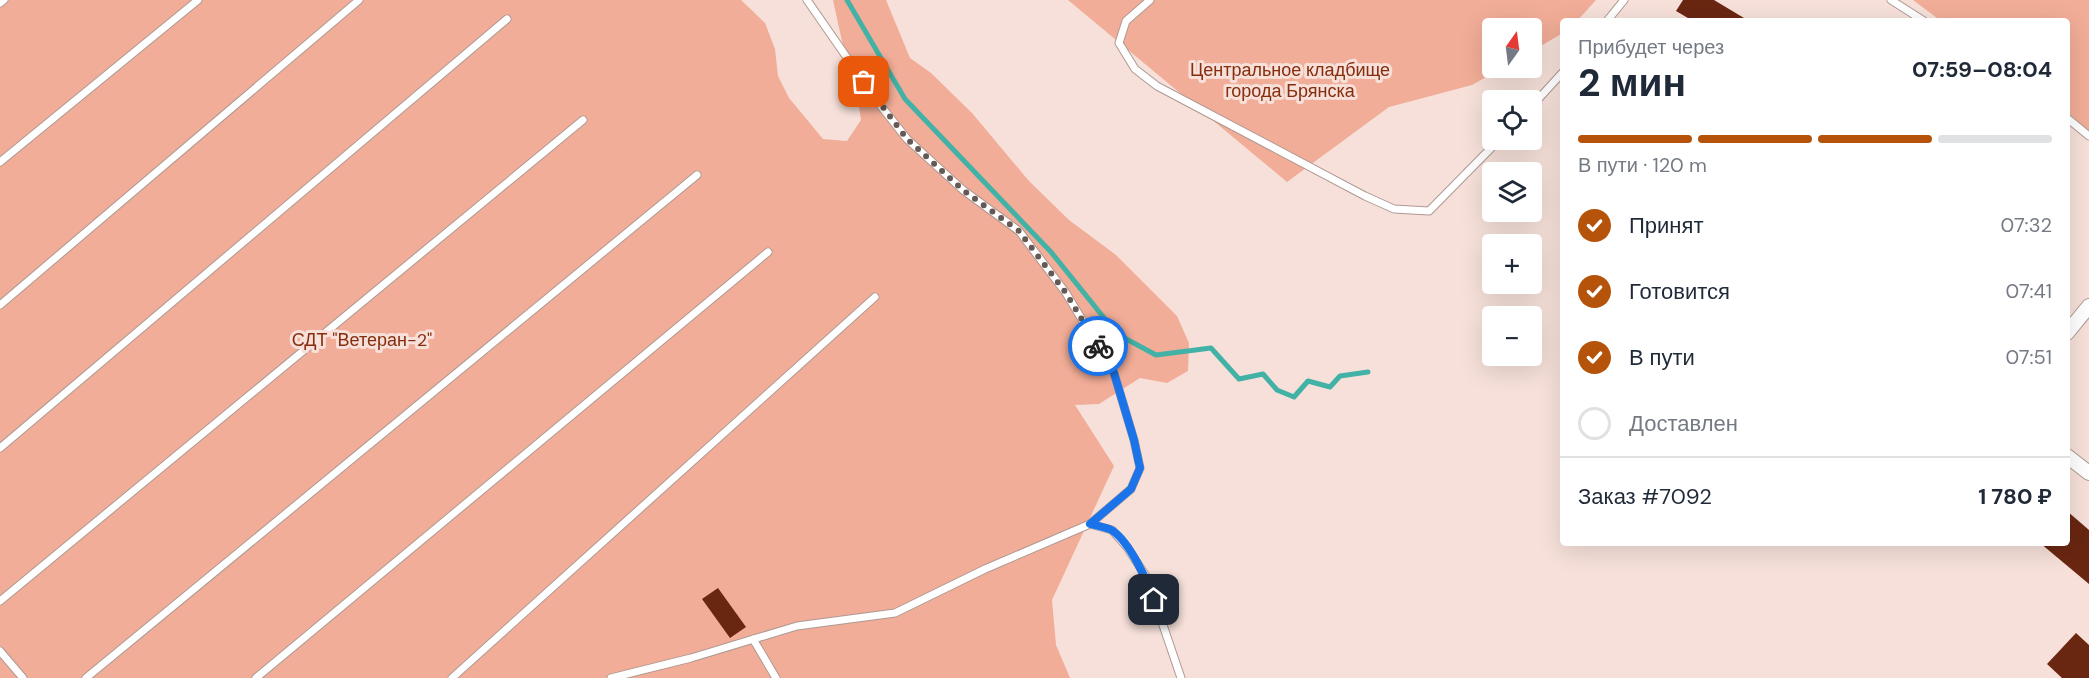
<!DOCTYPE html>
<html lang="ru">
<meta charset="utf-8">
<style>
:root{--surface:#fff;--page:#f2f2f3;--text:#1f2937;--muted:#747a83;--line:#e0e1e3;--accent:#b45309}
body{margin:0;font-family:"DM Sans",sans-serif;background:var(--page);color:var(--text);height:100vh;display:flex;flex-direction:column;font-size:22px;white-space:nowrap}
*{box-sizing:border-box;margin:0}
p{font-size:20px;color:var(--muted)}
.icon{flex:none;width:33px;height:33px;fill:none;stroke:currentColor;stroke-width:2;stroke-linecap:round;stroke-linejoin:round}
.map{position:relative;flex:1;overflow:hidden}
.drawer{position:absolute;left:1560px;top:18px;width:510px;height:528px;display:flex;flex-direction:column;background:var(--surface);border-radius:6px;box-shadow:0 6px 24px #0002}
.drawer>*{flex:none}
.needle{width:39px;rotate:14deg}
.fabs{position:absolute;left:1482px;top:18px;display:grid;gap:12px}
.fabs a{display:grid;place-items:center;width:60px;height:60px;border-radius:6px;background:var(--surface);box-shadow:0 6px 24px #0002;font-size:30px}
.pin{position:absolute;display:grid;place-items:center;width:51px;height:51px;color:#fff;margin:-26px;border-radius:12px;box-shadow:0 3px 9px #0006}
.courier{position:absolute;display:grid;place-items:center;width:60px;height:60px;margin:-30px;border:4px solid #1a73e8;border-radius:50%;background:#fff;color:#222;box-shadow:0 2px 8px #0007}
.overview em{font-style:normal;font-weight:700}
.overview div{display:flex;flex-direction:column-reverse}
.overview{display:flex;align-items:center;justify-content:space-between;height:102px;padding:0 18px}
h1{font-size:39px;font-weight:700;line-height:45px}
.bar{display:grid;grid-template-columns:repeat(4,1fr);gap:9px 6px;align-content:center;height:72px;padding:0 18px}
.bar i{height:8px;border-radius:4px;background:var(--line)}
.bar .on{background:var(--accent)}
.bar p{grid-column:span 4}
.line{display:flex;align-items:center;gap:15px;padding:0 18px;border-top:2px solid var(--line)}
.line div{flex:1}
ol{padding:0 18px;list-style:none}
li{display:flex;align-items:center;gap:18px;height:66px}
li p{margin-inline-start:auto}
li .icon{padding:6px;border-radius:50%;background:var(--accent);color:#fff;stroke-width:4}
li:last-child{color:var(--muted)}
li i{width:33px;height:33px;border:3px solid var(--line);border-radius:50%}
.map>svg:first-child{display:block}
.green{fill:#f1ad97}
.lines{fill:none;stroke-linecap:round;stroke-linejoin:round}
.stream{stroke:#43b2a6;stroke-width:5}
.building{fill:#692611}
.lane-casing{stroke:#ae9993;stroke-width:9}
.street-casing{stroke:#ae9993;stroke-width:16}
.lane{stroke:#fff;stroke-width:7}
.street{stroke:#fff;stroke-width:14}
.done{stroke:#655955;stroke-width:6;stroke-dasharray:0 10.8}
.route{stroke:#1a73e8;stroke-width:8}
.labels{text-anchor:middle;stroke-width:6;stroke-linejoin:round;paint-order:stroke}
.park-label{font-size:18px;fill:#872c0c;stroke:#f6e0d9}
</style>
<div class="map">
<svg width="2089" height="678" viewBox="0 0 2089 678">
<rect width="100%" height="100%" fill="#f6e0d9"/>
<path class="green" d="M0 0H741L765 23 775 49 778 76 789 98 823 139 847 141 861 120 857 94 848 69 833 0H886L910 58 931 73 972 113 1029 181 1069 220 1116 255 1177 316 1189 343 1188 371 1167 383 1140 378 1099 404 1075 405 1114 466 1052 600 1056 645 1070 678H0Z
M1068 0H1596L1577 21H1563V33L1532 51V28H1492V68H1502L1472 85 1389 107 1287 182Z
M1913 0H2089V133L2067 116V21H1941Z"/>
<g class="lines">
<path class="stream" d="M847 0 905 99 1051 252 1117 334 1156 355 1211 348 1239 379 1263 374 1277 390 1294 397 1308 381 1330 387 1340 376 1368 372"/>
</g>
<path class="building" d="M1683 0H1714L1749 21H1693L1676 11Z
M2067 511 2089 530V584L2040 543H2067Z
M718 588 746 627 730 638 702 599Z
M2076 633 2089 645V678H2062L2047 664Z"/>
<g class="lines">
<defs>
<path id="lane" d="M1150 0 1126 21 1119 43 1135 69 1157 86 1365 196 1394 209 1429 211 1499 140
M1891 0 1924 21
M0 3 4 0
M1607 21 1624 0
M1532 106 1563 72
M2067 118 2089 136
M0 162 198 0
M0 305 359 0
M0 448 507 19
M1090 524 1112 530 1127 547 1147 578 1181 678
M0 601 583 120
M753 639 776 678
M0 651 23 678
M86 678 697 175
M256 678 768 252
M452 678 875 297
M611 678 691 658 797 626 895 613 985 569 1090 524 1131 489 1140 468 1134 440 1114 373 1066 293 1019 231 963 190 907 139 877 101 807 0"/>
<path id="street" d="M2067 333 2089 306
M2067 456 2089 473"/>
</defs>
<use href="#lane" class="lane-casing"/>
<use href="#street" class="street-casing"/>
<use href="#lane" class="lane"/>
<use href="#street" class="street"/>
</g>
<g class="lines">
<path class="done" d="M864 82 907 139 963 190 1019 231 1066 293 1098 346"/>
<path class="route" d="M1098 346 1114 373 1134 440 1140 468 1131 489 1090 524C1097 526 1107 527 1113 531 1130 543 1147 580 1154 600"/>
</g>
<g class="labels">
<g class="park-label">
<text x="1290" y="76">Центральное кладбище<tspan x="1290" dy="21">города Брянска</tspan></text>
<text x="362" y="346">СДТ "Ветеран-2"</text>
</g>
</g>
</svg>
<div class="fabs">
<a><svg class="needle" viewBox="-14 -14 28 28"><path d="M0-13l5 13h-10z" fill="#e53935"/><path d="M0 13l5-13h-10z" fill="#747a83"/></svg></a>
<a><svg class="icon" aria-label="locate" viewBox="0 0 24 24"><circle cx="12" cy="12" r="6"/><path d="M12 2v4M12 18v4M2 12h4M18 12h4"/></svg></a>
<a><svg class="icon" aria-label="layers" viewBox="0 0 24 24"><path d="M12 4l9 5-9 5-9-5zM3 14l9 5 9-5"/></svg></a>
<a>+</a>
<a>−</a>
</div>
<div class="pin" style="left:864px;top:82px;background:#ea580c"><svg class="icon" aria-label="bag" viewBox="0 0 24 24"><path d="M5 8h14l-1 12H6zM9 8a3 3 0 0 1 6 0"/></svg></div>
<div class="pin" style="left:1154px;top:600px;background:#1f2937"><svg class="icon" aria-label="home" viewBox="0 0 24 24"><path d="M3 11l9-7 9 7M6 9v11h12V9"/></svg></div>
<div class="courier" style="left:1098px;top:346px"><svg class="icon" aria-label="bike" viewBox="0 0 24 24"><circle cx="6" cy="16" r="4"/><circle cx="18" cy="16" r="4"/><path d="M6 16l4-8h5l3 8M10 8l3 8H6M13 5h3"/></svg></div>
<section class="drawer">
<div class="overview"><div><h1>2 мин</h1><p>Прибудет через</p></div><em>07:59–08:04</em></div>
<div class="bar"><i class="on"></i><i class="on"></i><i class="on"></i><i></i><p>В пути · 120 m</p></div>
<ol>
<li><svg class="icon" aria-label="check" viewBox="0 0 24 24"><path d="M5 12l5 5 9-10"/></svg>Принят<p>07:32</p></li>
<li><svg class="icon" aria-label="check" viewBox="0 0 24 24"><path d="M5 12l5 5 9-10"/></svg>Готовится<p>07:41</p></li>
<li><svg class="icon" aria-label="check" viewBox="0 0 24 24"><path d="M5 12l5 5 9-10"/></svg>В пути<p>07:51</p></li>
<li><i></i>Доставлен</li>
</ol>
<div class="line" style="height:78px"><div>Заказ #7092</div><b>1 780 ₽</b></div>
</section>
</div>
